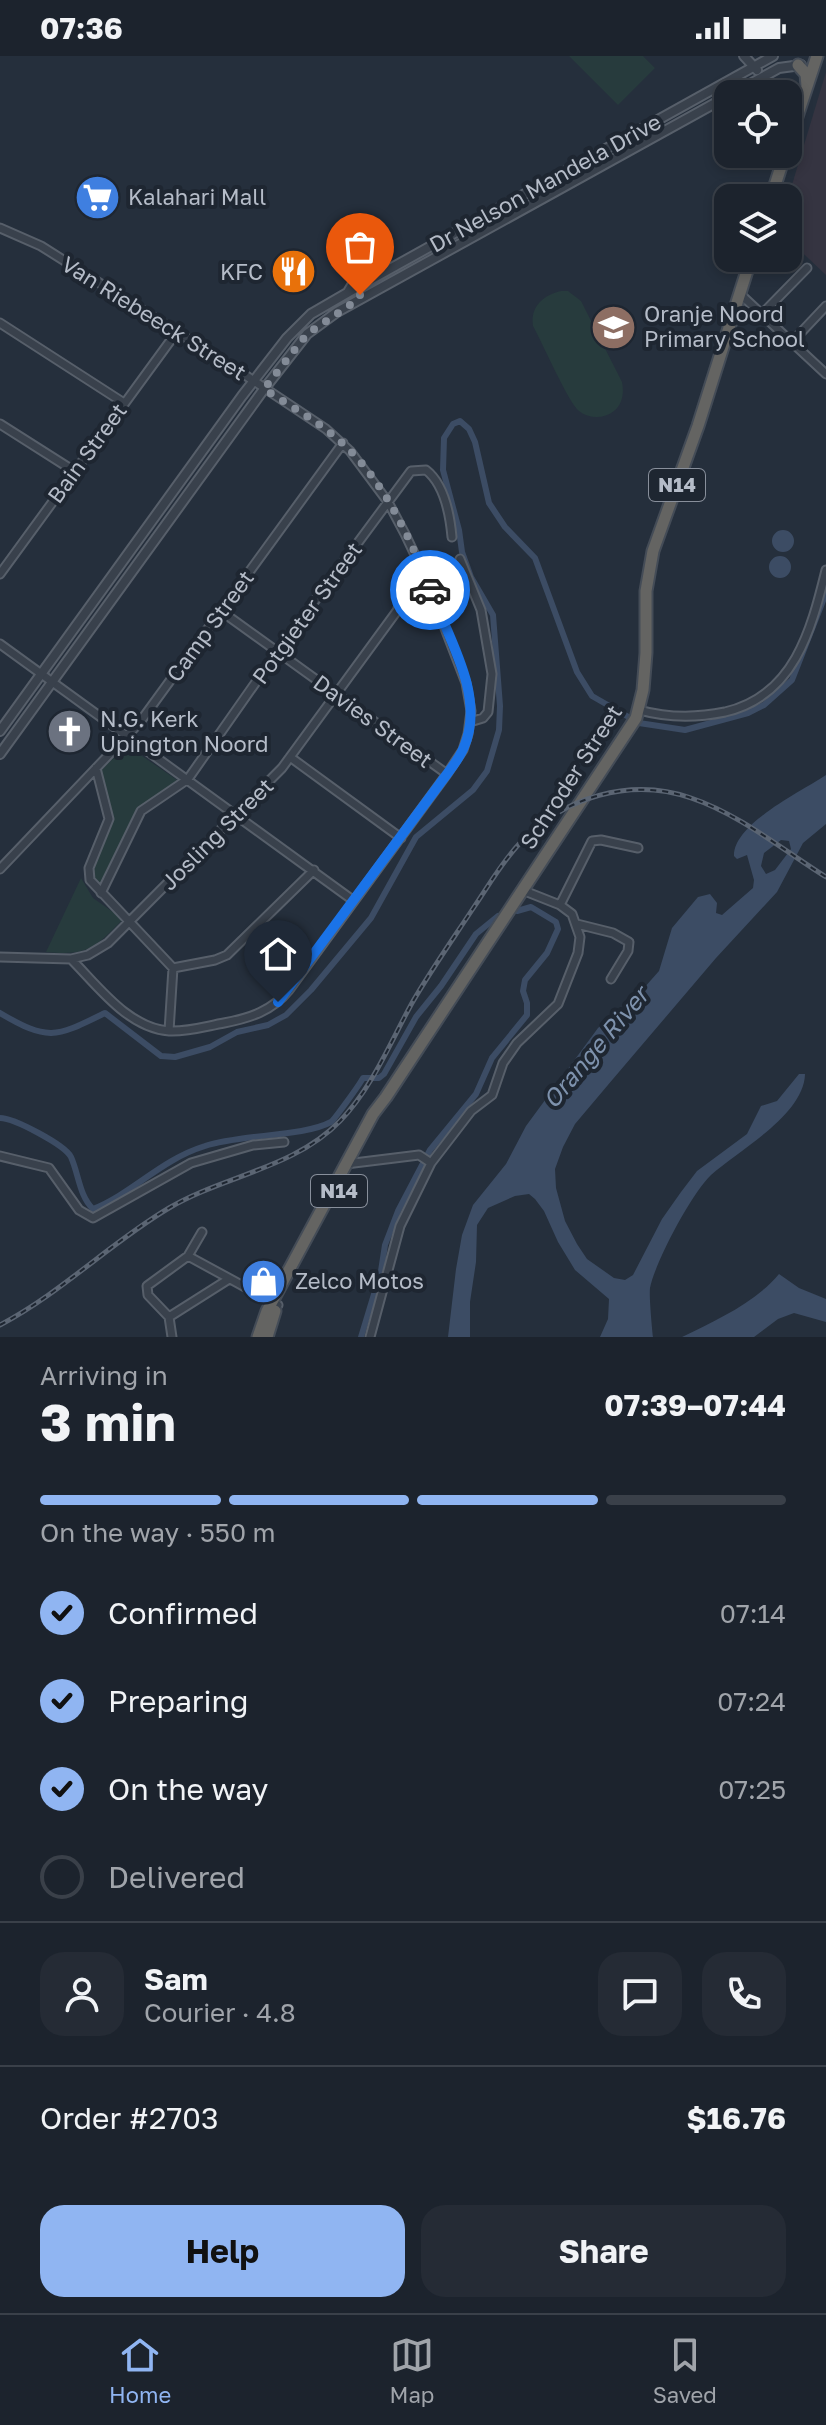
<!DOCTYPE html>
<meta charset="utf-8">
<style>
:root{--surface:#1c232d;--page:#252b35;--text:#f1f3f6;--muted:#a0a4aa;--line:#3a4049;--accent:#90b5f2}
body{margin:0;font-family:"Golos Text",sans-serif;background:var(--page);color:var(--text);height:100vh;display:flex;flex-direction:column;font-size:30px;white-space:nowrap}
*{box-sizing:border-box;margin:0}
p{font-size:26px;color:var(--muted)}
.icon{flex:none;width:44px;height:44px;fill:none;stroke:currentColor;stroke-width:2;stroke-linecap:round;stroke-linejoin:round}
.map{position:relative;height:1281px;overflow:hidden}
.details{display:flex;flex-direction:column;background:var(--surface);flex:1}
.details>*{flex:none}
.buttons{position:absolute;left:714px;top:24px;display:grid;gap:16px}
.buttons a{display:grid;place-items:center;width:88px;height:88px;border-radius:16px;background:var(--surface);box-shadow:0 4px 12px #0003,0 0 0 2px var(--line);font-size:40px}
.pin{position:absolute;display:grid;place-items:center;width:68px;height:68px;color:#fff;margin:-82px -34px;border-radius:50% 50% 50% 0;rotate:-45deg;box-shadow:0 0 8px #0007}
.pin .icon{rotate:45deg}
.courier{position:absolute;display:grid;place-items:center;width:80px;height:80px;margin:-40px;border:6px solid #1a73e8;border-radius:50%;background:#fff;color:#222;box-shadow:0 2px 10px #0007}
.headline em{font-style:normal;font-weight:700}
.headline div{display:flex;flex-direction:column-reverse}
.headline{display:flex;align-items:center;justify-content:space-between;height:136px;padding:0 40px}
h1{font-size:52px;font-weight:700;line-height:60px}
.bar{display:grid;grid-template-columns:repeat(4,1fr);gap:12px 8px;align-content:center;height:96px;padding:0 40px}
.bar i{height:10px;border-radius:6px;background:var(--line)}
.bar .selected{background:var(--accent)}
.bar p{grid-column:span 4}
.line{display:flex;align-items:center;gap:20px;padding:0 40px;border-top:2px solid var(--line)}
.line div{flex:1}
.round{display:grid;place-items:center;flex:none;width:84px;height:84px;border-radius:24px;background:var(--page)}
ol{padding:0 40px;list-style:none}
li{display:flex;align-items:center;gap:24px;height:88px}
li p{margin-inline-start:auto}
li .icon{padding:8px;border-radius:50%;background:var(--accent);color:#111;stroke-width:4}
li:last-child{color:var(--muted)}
li i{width:44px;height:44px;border:4px solid var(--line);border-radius:50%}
.cta{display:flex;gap:16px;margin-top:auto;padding:16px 40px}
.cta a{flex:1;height:92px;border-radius:24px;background:var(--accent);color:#111;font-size:32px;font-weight:700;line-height:92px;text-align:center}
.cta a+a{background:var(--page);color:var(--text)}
.status{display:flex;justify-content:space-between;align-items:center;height:56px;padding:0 40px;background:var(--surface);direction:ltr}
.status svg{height:22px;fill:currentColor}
.tabs{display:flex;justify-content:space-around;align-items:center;height:112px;border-top:2px solid var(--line);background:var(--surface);font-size:22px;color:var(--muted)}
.tabs a{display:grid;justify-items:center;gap:4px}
.tabs .selected{color:var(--accent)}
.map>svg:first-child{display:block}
.medical{fill:#353441}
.green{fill:#273b3d}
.water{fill:#3c4c64;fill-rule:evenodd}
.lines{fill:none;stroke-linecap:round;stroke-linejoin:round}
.canal{stroke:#3c4c64;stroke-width:6}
.minor-casing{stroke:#575f6a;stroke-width:11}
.tertiary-casing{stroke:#575f6a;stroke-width:12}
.trunk-casing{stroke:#444c57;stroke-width:15}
.minor{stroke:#39414c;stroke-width:7}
.tertiary{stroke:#39414c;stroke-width:8}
.trunk{stroke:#646462;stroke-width:11}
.rail-casing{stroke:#5b6573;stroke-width:5}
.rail{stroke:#1e2631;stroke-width:2;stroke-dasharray:6;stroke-linecap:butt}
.done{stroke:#838b97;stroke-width:8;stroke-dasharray:0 14.4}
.route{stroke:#1a73e8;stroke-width:10}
.labels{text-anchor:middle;stroke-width:8;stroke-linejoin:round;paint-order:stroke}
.shield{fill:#1e2631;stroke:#888f9b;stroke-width:2}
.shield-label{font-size:20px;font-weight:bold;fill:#b5bcc8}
.street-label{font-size:22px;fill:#b5bcc8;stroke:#1e2631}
.poi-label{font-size:22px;fill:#b5bcc8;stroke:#1e2631;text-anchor:start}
.water-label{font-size:24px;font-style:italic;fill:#7e92ad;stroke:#1e2631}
</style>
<div class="status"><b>07:36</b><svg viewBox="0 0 49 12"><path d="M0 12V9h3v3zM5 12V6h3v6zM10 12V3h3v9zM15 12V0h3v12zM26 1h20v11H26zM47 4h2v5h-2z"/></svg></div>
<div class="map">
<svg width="826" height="1281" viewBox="0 0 826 1281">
<rect width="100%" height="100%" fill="#252f3c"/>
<path class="medical" d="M826 16V219L788 183V142Z"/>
<path class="green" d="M569 0H643L655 12 618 49Z
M561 235H568L581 245 622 326C624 336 623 348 614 355 604 363 589 363 579 355 568 346 542 286 533 270 530 251 543 239 561 235Z
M421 522 434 554 403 549Z
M126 689 180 726 140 750 101 831 92 823V814L112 763 101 715Z
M81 822 93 842 123 863C95 892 88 900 46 896Z"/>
<path class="water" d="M772 485a11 11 0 1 1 22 0a11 11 0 1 1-22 0Z
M769 511a11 11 0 1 1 22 0a11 11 0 1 1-22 0Z
M826 719V768L803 787 777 836 716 902 613 1023 575 1068 563 1091 555 1113 556 1132 565 1165 577 1188 587 1203 614 1222 625 1224 633 1219 662 1163 681 1136 697 1115 747 1078 761 1050 777 1045 799 1018H805C804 1059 739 1094 711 1119 692 1137 655 1206 650 1232 649 1240 652 1272 653 1281H600L608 1263 609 1243 575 1214 558 1186 544 1155 535 1143 529 1138 515 1140 488 1152 477 1169 476 1206 470 1246V1281H448L456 1213 462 1179 473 1149 506 1108 526 1070 598 972 636 941 659 915 672 872 698 841 710 838 717 847 716 857 722 859 753 832 754 824 747 799 737 803 734 800C733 768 802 735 826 719ZM781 784 789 785 791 793 775 814 766 818 761 810 764 797Z
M779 1218 799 1232 826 1243V1266L794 1257 778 1263 754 1281H682C716 1264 755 1247 779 1218Z"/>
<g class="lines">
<path class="canal" d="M0 957C49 986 56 981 105 957L161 1000 175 1001 210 991 237 976 268 969 286 959 311 934 371 862 416 781 473 734 487 715 499 674 500 650 493 559 471 521 462 496 459 474 443 414 444 382 453 368 460 365 469 373 475 386 489 447 505 471 535 502 577 616 592 640 639 667 685 674 748 657 764 649 792 624 826 537
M0 1062C14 1062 65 1089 71 1101 79 1119 79 1139 93 1153 133 1137 160 1104 205 1090 240 1078 303 1081 331 1066 334 1064 360 1028 363 1022H379L384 1018 416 961 441 930 476 878 498 860
M361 1281 381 1215 385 1189 398 1155 430 1094 476 1038 492 1002 527 959V947L523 935 525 924 547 897 558 873 556 866 531 851 517 855"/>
<defs>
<path id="minor" d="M0 172 41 190 248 321 326 373 350 395 388 446 405 478 424 518 466 627 471 655 468 678 463 694 447 718 289 934C272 955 250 962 224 967 207 970 187 976 169 975 128 972 98 930 71 903L0 901
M739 237 826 318
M762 258 807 212
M0 267 124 347
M792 286 826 250
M0 368 74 415
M460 503 481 554 492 618 488 656 483 662 470 666
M0 518 176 277
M398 552 439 558
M221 555 447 718
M0 588 354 845
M639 654C668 662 696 662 725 656 794 640 811 575 826 514
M290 701 401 782
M96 712 109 763 89 812 90 824 173 912 169 975
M0 813 140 666 343 387
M522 834 560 849 592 785 601 784 638 792
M101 837 141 755 188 723 277 596 411 415 426 414C444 428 450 459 452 481
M577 868 613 877 629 886 628 895 611 923
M71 903 88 899 108 887 282 712 424 518
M173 912 215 904 227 899 314 814
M0 1100 49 1112 79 1154 93 1162 191 1107 253 1089 284 1086
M431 1107 471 1055 492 1039 503 1007 517 987 558 948 578 897 580 881 572 858 560 849
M346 1108 419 1099 431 1107 400 1170 370 1281
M188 1200 278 1249
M169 1261 148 1239 147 1230 188 1200 202 1176
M172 1281 169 1261 229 1223"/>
<path id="tertiary" d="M744 0 757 14
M732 38 779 12 801 9
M348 236 354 226 355 217
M0 675 242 340 287 282 311 258 361 229 773 0
M0 698 264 333 307 278 337 256 728 40"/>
<path id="trunk" d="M798 9 806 18 807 30
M788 88 817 0
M771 142 785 98
M258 1281 267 1255 373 1058 386 1041 636 662 643 634 646 597V535L653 495 698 370 751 202
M267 1281 275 1255"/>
</defs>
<use href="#minor" class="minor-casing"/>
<use href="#tertiary" class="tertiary-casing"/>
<use href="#trunk" class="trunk-casing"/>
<use href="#minor" class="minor"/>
<use href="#tertiary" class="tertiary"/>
<use href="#trunk" class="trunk"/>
<defs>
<path id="rail" d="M0 1269C61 1237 110 1187 169 1152 223 1120 295 1112 340 1065 372 1032 390 987 412 947 431 914 453 883 474 851 489 829 502 806 520 787 563 741 631 721 691 742 739 758 783 794 826 821"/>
</defs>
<use href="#rail" class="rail-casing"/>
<use href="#rail" class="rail"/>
</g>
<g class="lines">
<path class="done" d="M360 239 353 247 307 278 264 333C290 350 318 365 341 386 383 423 411 483 430 534"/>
<path class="route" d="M278 946 447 718C453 710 460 701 464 691 486 640 448 582 430 534"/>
</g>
<defs>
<symbol id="supermarket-disc" viewBox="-11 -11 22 22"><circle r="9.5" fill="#3f7fe0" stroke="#1e2631"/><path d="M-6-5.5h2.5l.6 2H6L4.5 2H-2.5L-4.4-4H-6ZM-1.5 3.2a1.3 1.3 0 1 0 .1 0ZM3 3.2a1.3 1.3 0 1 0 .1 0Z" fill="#fff"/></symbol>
<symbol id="restaurant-disc" viewBox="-11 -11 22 22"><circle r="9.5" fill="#e8710a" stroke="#1e2631"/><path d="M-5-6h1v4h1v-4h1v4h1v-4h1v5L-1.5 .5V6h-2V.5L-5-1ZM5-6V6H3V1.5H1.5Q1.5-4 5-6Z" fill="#fff"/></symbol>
<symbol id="school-disc" viewBox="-11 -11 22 22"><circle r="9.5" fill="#8d6e63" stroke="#1e2631"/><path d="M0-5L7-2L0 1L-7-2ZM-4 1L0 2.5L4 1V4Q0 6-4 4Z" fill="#fff"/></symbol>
<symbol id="church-disc" viewBox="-11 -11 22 22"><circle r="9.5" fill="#6b7280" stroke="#1e2631"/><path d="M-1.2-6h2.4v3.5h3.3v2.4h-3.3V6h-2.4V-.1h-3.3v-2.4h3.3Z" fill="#fff"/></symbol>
<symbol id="shop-disc" viewBox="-11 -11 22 22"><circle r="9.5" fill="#3f7fe0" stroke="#1e2631"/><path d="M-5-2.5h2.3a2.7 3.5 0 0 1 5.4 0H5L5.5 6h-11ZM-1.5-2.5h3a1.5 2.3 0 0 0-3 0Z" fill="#fff"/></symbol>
</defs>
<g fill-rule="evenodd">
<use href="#supermarket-disc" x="72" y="116" width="51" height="51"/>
<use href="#restaurant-disc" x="268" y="190" width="51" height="51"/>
<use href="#school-disc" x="588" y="246" width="51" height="51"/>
<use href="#church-disc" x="44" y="650" width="51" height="51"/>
<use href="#shop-disc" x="238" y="1200" width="51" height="51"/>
</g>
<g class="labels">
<g class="shield">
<rect x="649" y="413" width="56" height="32" rx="6"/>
<rect x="311" y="1119" width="56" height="32" rx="6"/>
</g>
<g class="shield-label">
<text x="677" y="436">N14</text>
<text x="339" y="1142">N14</text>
</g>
<g class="street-label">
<text transform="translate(545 127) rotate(-29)" y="8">Dr Nelson Mandela Drive</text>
<text transform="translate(154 262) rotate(32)" y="8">Van Riebeeck Street</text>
<text transform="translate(87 397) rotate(-54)" y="8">Bain Street</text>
<text transform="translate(307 557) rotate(-54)" y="8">Potgieter Street</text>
<text transform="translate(210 570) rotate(-54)" y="8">Camp Street</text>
<text transform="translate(373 665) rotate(36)" y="8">Davies Street</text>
<text transform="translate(571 721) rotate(-57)" y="8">Schroder Street</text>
<text transform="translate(217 778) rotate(-45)" y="8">Josling Street</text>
</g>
<g class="poi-label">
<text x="128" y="149">Kalahari Mall</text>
<text x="263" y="224" text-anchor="end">KFC</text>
<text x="644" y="266">Oranje Noord<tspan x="644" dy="25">Primary School</tspan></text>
<text x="100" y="671">N.G. Kerk<tspan x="100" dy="25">Upington Noord</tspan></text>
<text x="295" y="1233">Zelco Motos</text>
</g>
<g class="water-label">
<text transform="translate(596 992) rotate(-50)" y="8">Orange River</text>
</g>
</g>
</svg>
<div class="buttons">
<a><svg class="icon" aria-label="locate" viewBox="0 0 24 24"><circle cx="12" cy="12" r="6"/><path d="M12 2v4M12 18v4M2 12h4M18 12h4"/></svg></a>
<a><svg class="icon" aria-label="layers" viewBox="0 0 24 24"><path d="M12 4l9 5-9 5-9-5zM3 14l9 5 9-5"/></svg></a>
</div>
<div class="pin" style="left:360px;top:239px;background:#ea580c"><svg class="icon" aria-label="bag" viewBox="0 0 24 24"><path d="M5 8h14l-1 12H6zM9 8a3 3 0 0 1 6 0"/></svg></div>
<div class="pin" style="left:278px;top:946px;background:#1f2937"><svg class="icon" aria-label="home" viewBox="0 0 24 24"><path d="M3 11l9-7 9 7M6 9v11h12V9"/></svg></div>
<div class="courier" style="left:430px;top:534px"><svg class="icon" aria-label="car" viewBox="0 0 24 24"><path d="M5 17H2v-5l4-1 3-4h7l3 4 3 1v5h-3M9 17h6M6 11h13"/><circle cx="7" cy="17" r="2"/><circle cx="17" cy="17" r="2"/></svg></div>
</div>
<section class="details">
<div class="headline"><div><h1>3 min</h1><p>Arriving in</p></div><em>07:39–07:44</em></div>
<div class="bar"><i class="selected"></i><i class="selected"></i><i class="selected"></i><i></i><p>On the way · 550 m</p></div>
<ol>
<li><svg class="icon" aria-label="check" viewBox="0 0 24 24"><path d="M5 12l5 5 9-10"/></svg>Confirmed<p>07:14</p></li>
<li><svg class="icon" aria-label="check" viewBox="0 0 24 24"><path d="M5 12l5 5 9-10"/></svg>Preparing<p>07:24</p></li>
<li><svg class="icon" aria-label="check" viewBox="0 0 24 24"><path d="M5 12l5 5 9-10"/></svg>On the way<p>07:25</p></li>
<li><i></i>Delivered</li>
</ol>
<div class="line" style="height:144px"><a class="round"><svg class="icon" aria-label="person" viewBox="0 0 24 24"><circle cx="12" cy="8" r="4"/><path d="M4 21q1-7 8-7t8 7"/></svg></a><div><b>Sam</b><p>Courier · 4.8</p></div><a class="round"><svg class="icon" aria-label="chat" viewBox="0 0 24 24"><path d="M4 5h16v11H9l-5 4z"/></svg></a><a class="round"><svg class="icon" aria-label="phone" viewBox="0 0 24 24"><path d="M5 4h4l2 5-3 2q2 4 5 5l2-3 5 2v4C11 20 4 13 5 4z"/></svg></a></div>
<div class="line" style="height:104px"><div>Order #2703</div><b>$16.76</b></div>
<div class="cta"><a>Help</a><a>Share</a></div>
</section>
<nav class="tabs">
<a class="selected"><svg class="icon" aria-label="home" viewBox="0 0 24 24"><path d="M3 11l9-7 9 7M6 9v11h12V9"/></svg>Home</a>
<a><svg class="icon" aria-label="map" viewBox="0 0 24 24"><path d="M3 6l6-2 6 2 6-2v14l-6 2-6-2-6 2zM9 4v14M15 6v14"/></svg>Map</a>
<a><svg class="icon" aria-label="saved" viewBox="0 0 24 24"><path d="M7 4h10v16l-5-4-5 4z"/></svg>Saved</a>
</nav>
